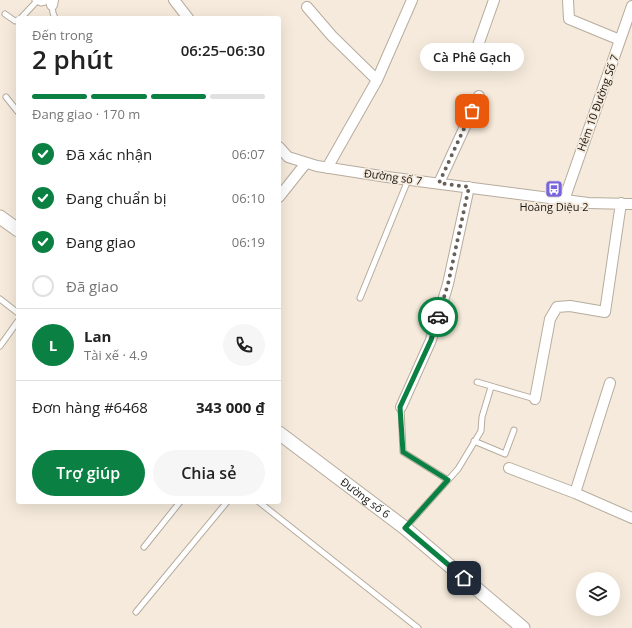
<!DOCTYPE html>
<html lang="vi">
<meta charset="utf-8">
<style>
:root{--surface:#fff;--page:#f6f6f6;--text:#222;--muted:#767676;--line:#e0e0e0;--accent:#0b8043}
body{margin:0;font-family:"Open Sans",sans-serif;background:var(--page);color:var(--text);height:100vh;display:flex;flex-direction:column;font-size:15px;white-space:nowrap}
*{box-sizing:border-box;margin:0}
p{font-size:13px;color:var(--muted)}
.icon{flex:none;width:22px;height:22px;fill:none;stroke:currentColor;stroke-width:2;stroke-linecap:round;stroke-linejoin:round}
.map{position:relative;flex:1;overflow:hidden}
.drawer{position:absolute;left:16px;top:16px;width:265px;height:488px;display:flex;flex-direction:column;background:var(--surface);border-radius:4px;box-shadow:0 4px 16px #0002}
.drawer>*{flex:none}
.tools{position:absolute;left:576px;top:572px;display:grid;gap:8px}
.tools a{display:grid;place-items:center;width:44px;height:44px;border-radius:50%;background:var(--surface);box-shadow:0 4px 16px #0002;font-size:20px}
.pin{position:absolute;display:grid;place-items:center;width:34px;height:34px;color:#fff;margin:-17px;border-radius:8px;box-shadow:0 2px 6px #0006}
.courier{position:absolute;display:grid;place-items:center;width:40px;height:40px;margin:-20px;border:3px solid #0b8043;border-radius:50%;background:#fff;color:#222;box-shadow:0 1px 5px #0007}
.bubble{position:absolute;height:28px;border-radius:14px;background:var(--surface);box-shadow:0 4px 16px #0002;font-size:13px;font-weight:600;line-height:28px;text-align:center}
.head em{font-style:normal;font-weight:600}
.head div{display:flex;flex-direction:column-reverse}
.head{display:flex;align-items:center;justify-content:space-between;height:68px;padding:0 16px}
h1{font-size:26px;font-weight:600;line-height:30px}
.bar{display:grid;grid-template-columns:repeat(4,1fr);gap:6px 4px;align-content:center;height:48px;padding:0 16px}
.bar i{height:5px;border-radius:3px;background:var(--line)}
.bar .current{background:var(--accent)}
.bar p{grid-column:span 4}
.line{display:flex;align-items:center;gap:10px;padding:0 16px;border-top:1px solid var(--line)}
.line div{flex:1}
.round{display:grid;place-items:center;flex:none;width:42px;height:42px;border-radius:21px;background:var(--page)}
ol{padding:0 16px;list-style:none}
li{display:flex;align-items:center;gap:12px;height:44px}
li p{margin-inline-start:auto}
li .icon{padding:4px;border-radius:50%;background:var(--accent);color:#fff;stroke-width:4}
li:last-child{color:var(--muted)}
li i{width:22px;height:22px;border:2px solid var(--line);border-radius:50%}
.button{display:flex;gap:8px;margin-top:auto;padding:8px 16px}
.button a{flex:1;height:46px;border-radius:24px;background:var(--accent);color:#fff;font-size:16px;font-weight:600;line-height:46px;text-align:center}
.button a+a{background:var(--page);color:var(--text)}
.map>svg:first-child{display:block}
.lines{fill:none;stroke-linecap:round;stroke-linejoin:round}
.service-casing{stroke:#b6ac9e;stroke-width:7}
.minor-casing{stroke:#b6ac9e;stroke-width:12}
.tertiary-casing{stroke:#b6ac9e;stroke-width:15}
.service{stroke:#fff;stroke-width:5}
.minor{stroke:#fff;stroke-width:10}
.tertiary{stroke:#fff;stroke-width:13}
.done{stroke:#676058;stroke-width:4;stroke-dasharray:0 7.2}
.route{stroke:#0b8043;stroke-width:5}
.labels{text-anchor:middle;stroke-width:3.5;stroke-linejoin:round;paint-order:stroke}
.street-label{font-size:11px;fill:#1a1611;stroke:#f5eadb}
.poi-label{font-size:11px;fill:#1a1611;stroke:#f5eadb}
</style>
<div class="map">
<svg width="632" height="628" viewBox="0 0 632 628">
<rect width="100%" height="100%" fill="#f5eadb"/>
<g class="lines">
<defs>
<path id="service" d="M35 0 41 3 53 0
M52 5 53 13 55 18
M5 14 15 21 18 20
M21 18 37 1
M6 97 18 112
M360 298 408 180
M0 299 18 313
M0 346 18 321
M477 382 535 399
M401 407 403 452 448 480
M474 441 505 454 514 430
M259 502 418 628
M406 527 458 469 481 431 482 417 491 387
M144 547 180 502
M136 612 227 502"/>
<path id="minor" d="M174 0 188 18
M568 0 569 19 620 40
M52 5 53 0
M307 7 332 36 377 80
M471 65 494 0
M279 147 288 157 317 166 387 177 588 203 632 204
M327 168 377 80 412 0
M439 183 479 96
M279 197 306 163
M564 200 632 6
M535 399 550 319 557 307 570 306 605 312 621 203
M401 407 431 340 448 284 469 187
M509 468 575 493 632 518
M575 493 610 383"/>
<g id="tertiary">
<path d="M0 217 18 230"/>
<path id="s1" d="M279 433 405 528 523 628"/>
</g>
</defs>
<use href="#service" class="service-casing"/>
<use href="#minor" class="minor-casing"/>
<use href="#tertiary" class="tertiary-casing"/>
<use href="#service" class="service"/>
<use href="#minor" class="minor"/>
<use href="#tertiary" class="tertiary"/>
</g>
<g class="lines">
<path class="done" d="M438 317 448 284 469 187 439 183 472 111"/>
<path class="route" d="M438 317 431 340 400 407 403 452 448 480 405 528 464 578"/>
</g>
<defs>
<symbol id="bus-square" viewBox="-11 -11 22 22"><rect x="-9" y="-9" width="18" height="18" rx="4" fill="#7663dd" stroke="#f5eadb"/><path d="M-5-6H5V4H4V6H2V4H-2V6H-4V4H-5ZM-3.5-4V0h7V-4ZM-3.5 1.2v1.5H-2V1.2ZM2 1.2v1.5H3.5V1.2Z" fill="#fff"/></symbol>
</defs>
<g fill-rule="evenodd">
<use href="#bus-square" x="544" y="179" width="20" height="20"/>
</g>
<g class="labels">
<g class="street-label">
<text transform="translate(598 103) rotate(-70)" y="4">Hẻm 10 Đường Số 7</text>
<text transform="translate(393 177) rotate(8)" y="4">Đường số 7</text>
<text dy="4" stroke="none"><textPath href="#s1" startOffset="108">Đường số 6</textPath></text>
</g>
<g class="poi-label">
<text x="554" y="211">Hoàng Diệu 2</text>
</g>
</g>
</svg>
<div class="tools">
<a><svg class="icon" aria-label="layers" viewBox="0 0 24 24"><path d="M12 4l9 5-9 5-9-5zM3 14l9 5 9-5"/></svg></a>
</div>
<div class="pin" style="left:472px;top:111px;background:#ea580c"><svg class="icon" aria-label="bag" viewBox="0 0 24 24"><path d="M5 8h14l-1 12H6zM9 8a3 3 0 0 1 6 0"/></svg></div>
<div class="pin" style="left:464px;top:578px;background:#1f2937"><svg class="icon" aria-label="home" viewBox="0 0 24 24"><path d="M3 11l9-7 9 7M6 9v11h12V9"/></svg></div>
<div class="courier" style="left:438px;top:317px"><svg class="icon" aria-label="car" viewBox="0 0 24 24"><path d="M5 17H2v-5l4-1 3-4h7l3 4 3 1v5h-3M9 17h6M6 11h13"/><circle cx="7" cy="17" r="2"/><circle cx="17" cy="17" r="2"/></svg></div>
<div class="bubble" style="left:420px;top:43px;width:104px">Cà Phê Gạch</div>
<section class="drawer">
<div class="head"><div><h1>2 phút</h1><p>Đến trong</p></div><em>06:25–06:30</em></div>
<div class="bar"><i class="current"></i><i class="current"></i><i class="current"></i><i></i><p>Đang giao · 170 m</p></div>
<ol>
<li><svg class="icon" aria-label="check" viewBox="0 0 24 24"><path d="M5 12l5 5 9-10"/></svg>Đã xác nhận<p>06:07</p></li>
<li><svg class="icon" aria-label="check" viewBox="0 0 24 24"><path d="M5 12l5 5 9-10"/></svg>Đang chuẩn bị<p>06:10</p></li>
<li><svg class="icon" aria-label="check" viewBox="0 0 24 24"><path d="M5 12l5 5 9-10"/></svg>Đang giao<p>06:19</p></li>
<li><i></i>Đã giao</li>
</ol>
<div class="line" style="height:72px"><b class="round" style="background:var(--accent);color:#fff">L</b><div><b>Lan</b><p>Tài xế · 4.9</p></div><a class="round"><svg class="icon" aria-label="phone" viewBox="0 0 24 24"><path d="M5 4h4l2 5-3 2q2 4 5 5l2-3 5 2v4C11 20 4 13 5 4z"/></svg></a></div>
<div class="line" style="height:52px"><div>Đơn hàng #6468</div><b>343 000 ₫</b></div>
<div class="button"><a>Trợ giúp</a><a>Chia sẻ</a></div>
</section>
</div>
